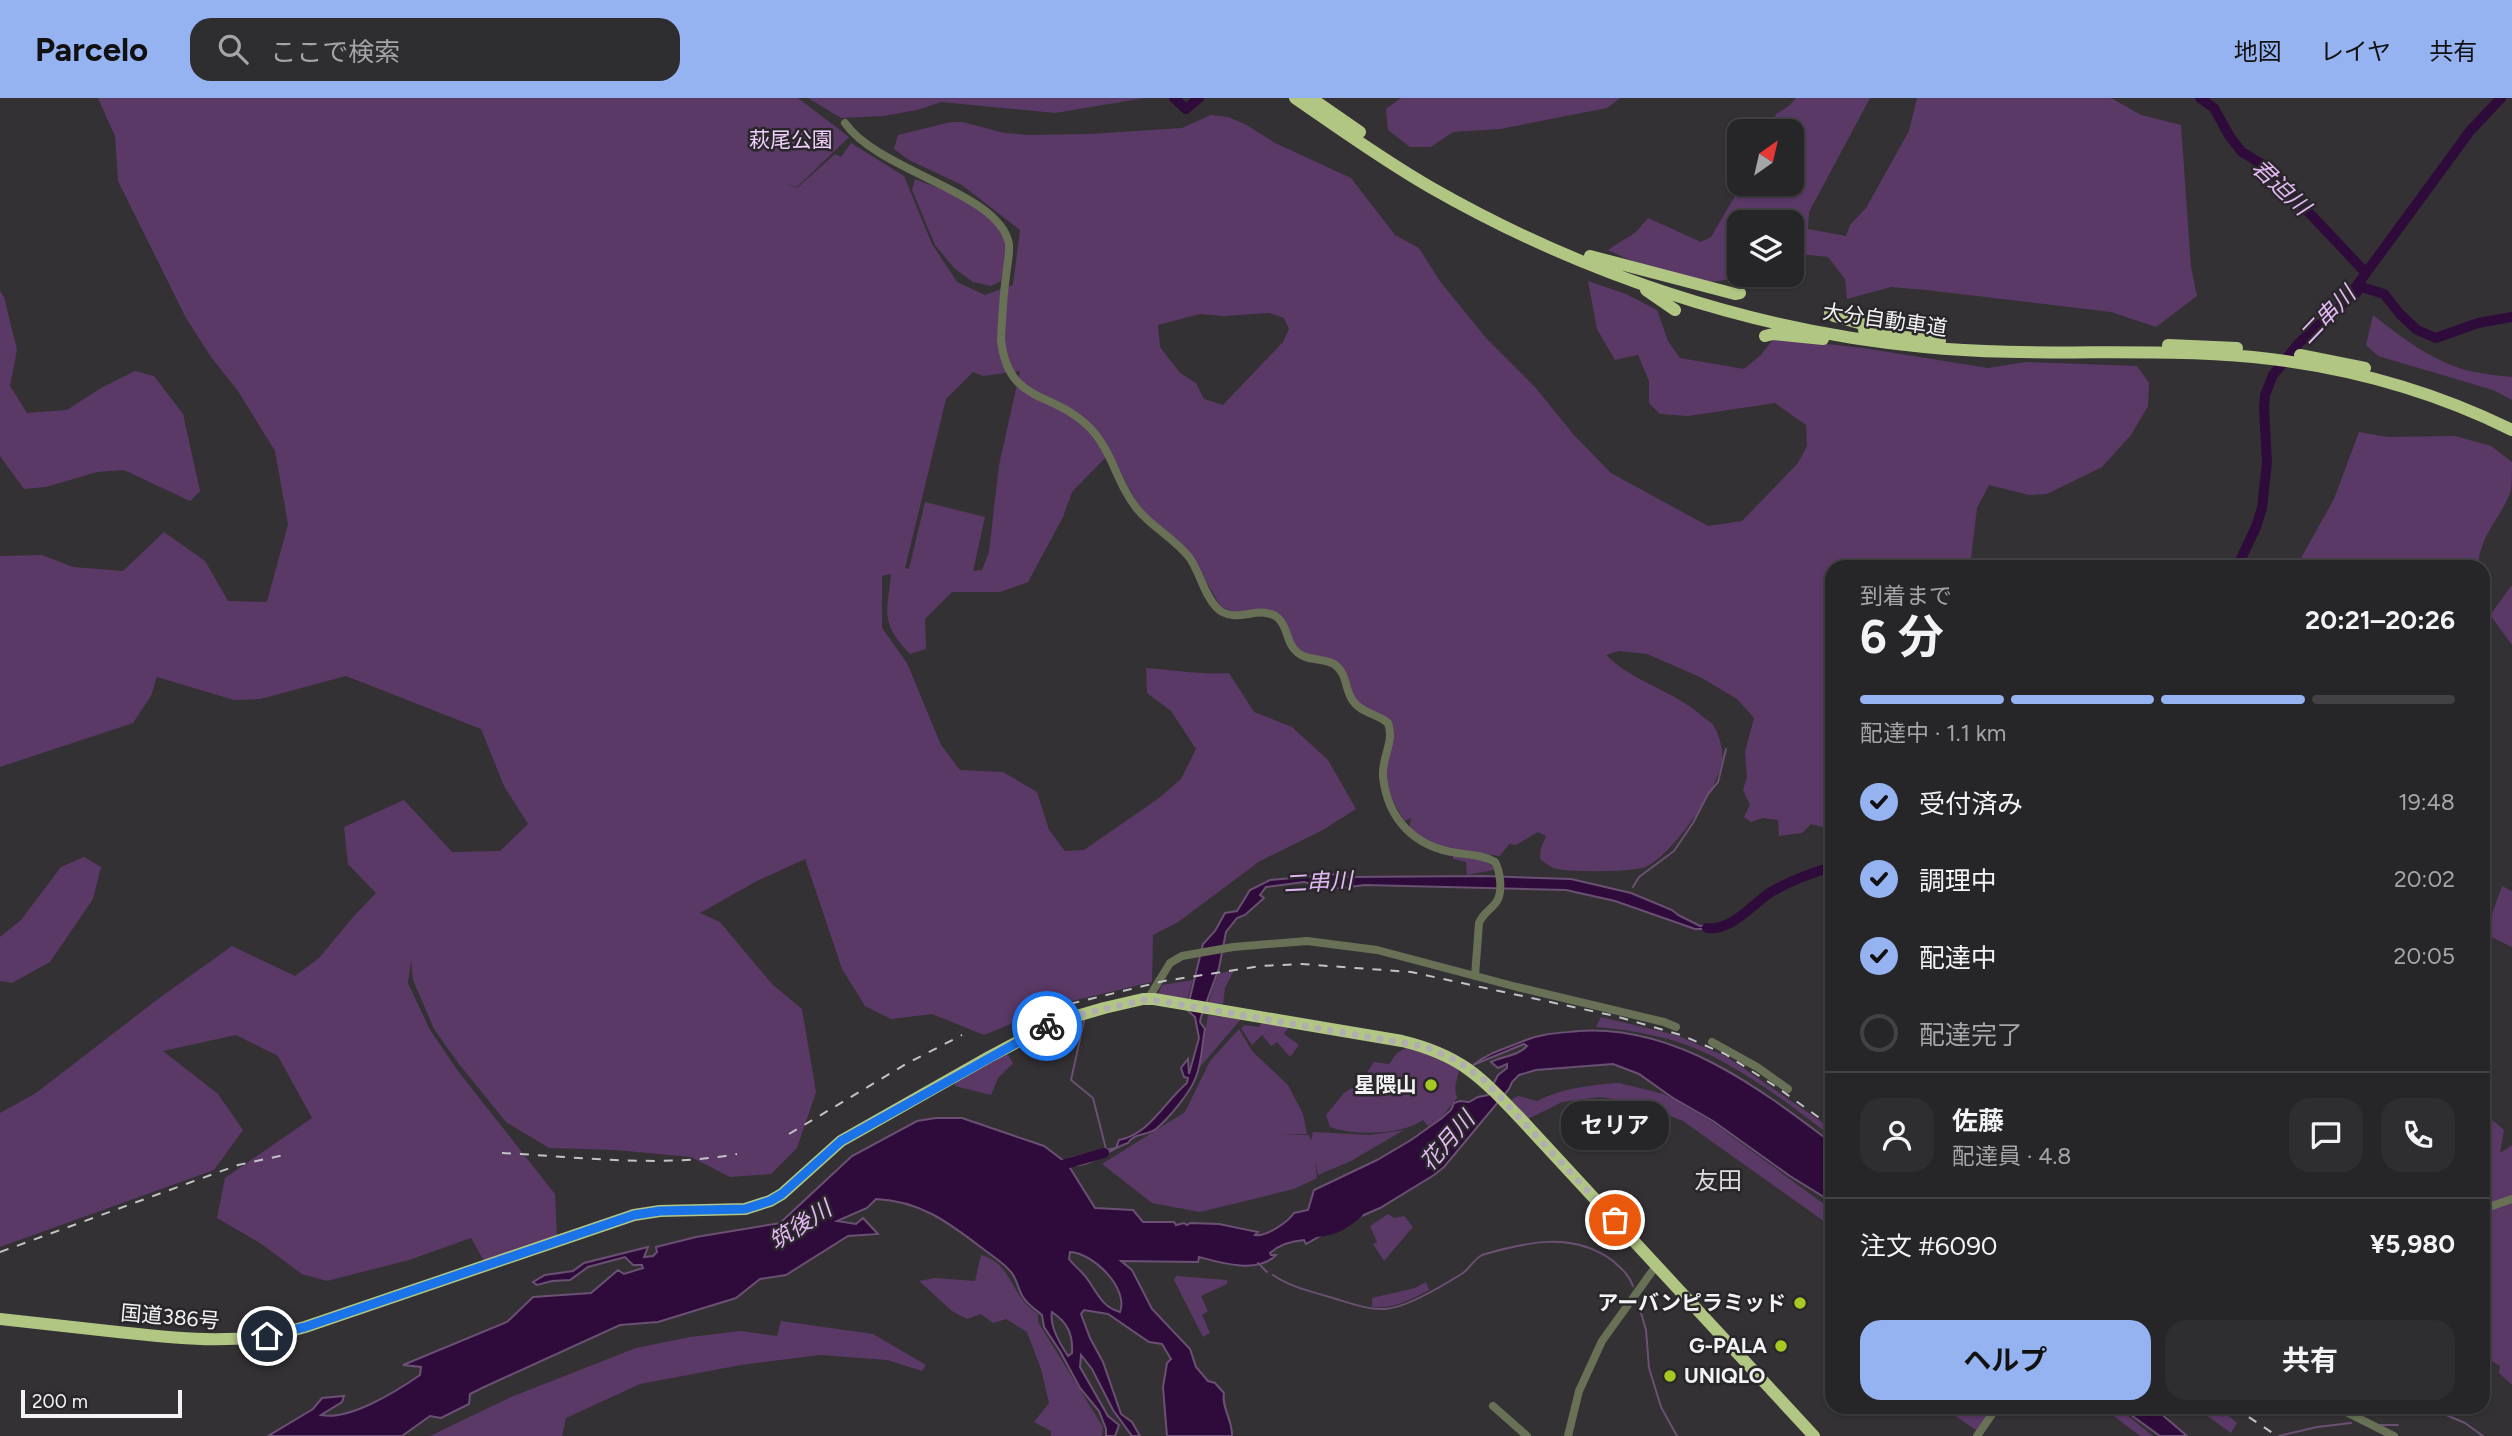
<!DOCTYPE html>
<html lang="ja">
<meta charset="utf-8">
<style>
:root{--surface:#262527;--page:#2e2d2f;--text:#f1f3f6;--muted:#a4a5a7;--line:#424244;--accent:#95b2f1}
body{margin:0;font-family:Figtree,"Noto Sans JP",sans-serif;background:var(--page);color:var(--text);height:100vh;display:flex;flex-direction:column;font-size:26px;white-space:nowrap}
*{box-sizing:border-box;margin:0}
p{font-size:23px;color:var(--muted)}
.icon{flex:none;width:38px;height:38px;fill:none;stroke:currentColor;stroke-width:2;stroke-linecap:round;stroke-linejoin:round}
.map{position:relative;flex:1;overflow:hidden}
.side{position:absolute;left:1825px;top:462px;width:665px;height:854px;display:flex;flex-direction:column;background:var(--surface);border-radius:21px;box-shadow:0 2px 5px #0004,0 0 0 2px var(--line)}
.side>*{flex:none}
.needle{width:46px;rotate:34deg}
.controls{position:absolute;left:1727px;top:21px;display:grid;gap:14px}
.controls a{display:grid;place-items:center;width:77px;height:77px;border-radius:14px;background:var(--surface);box-shadow:0 2px 5px #0004,0 0 0 2px var(--line);font-size:35px}
.scale{position:absolute;left:21px;bottom:18px;width:161px;box-sizing:border-box;padding-left:7px;border:4px solid #f3f2f4;border-top:0;font-size:19px;line-height:24px;white-space:nowrap;color:#f3f2f4;-webkit-text-stroke:5px #29272a;paint-order:stroke}
.pin{position:absolute;display:grid;place-items:center;width:60px;height:60px;color:#fff;margin:-30px;border:4px solid #fff;border-radius:50%;box-shadow:0 2px 7px #0007}
.courier{position:absolute;display:grid;place-items:center;width:70px;height:70px;margin:-35px;border:5px solid #1a73e8;border-radius:50%;background:#fff;color:#222;box-shadow:0 2px 9px #0007}
.bubble{position:absolute;height:49px;border-radius:21px;background:var(--surface);box-shadow:0 2px 5px #0004,0 0 0 2px var(--line);font-size:23px;font-weight:700;line-height:49px;text-align:center}
.summary em{font-style:normal;font-weight:700}
.summary div{display:flex;flex-direction:column-reverse}
.summary{display:flex;align-items:center;justify-content:space-between;height:119px;padding:0 35px}
h1{font-size:46px;font-weight:700;line-height:52px}
.bar{display:grid;grid-template-columns:repeat(4,1fr);gap:10px 7px;align-content:center;height:84px;padding:0 35px}
.bar i{height:9px;border-radius:5px;background:var(--line)}
.bar .on{background:var(--accent)}
.bar p{grid-column:span 4}
.line{display:flex;align-items:center;gap:18px;padding:0 35px;border-top:2px solid var(--line)}
.line div{flex:1}
.round{display:grid;place-items:center;flex:none;width:74px;height:74px;border-radius:21px;background:var(--page)}
ol{padding:0 35px;list-style:none}
li{display:flex;align-items:center;gap:21px;height:77px}
li p{margin-inline-start:auto}
li .icon{padding:7px;border-radius:50%;background:var(--accent);color:#111;stroke-width:4}
li:last-child{color:var(--muted)}
li i{width:38px;height:38px;border:4px solid var(--line);border-radius:50%}
.button{display:flex;gap:14px;margin-top:auto;padding:14px 35px}
.button a{flex:1;height:80px;border-radius:21px;background:var(--accent);color:#111;font-size:28px;font-weight:700;line-height:80px;text-align:center}
.button a+a{background:var(--page);color:var(--text)}
header{display:flex;align-items:center;gap:42px;box-sizing:border-box;height:98px;padding:0 35px;background:var(--accent);color:#111}
header strong{font-size:33px}
nav{display:flex;gap:38px;margin-inline-start:auto;font-size:24px}
.search{width:490px;height:63px;background:var(--page);display:flex;align-items:center;gap:18px;box-sizing:border-box;padding:0 24px;border-radius:21px;color:var(--muted);font-size:26px}
.map>svg:first-child{display:block}
.green{fill:#5b3967;fill-rule:evenodd}
.water{fill:#2f0b3b;stroke:#6a5072;stroke-width:2;fill-rule:evenodd}
.lines{fill:none;stroke-linecap:round;stroke-linejoin:round}
.stream{stroke:#6a5072;stroke-width:2}
.river{stroke:#2f0b3b;stroke-width:10}
.minor{stroke:#687056;stroke-width:8}
.highway{stroke:#b2c683;stroke-width:12}
.rail{stroke:#c3c2c4;stroke-width:2;stroke-dasharray:9 9;stroke-linecap:butt}
.done{stroke:#b0aeb1;stroke-width:7;stroke-dasharray:0 12.6}
.route{stroke:#1a73e8;stroke-width:9}
.poi-dot{fill:#a5c823;stroke:#29272a;stroke-width:2.5}
.labels{text-anchor:middle;stroke-width:5;stroke-linejoin:round;paint-order:stroke}
.park-label{font-size:21px;fill:#f0cefd;stroke:#29272a}
.street-label{font-size:21px;fill:#f3f2f4;stroke:#29272a}
.poi-label{font-size:21px;font-weight:bold;fill:#f3f2f4;stroke:#29272a;text-anchor:end}
.water-label{font-size:23px;font-style:italic;fill:#e4b7f5;stroke:#29272a}
.quarter-label{font-size:24px;fill:#dddbdf;stroke:#29272a}
</style>
<header>
<strong>Parcelo</strong>
<div class="search"><svg class="icon" aria-label="search" viewBox="0 0 24 24"><circle cx="10" cy="10" r="6"/><path d="M15 15l6 6"/></svg>ここで検索</div>
<nav><a>地図</a><a>レイヤ</a><a>共有</a></nav>
</header>
<div class="map">
<svg width="2512" height="1338" viewBox="0 0 2512 1338">
<rect width="100%" height="100%" fill="#333134"/>
<path class="green" d="M98 0H798L849 39 797 89 785 86 797 90 835 56 841 59 851 45 904 78 932 146 957 184 985 197 1013 187 1020 132 962 87 909 62 894 51 898 37 951 24H963L1004 35 1029 37 1090 36 1182 30 1211 17 1228 19 1245 26 1275 45 1351 80 1395 137 1419 150 1439 182 1486 240 1535 289 1573 336 1611 375 1708 428 1742 423 1798 365 1807 348 1806 327 1775 305 1688 318 1660 316 1649 305V283L1638 257 1615 262 1597 231 1588 183 1626 196 1657 212 1668 243 1680 260 1744 271 1761 257 1774 240 1863 250 1988 270 2027 264 2137 268 2149 285 2148 308 2131 337 2102 369 2047 396 2029 397 1989 387 1977 410 1970 469H1832V749H1830L1823 729 1811 726 1802 735 1779 738 1778 722 1763 720 1751 724 1744 719 1750 707 1743 692 1747 679 1745 654 1754 620 1737 601 1700 579 1647 556 1619 553 1606 557C1633 584 1672 592 1701 617 1704 620 1711 624 1713 627 1719 635 1724 654 1722 663 1718 691 1671 759 1645 769 1632 774 1567 775 1554 770 1549 768 1544 764 1540 761L1541 750 1546 738 1538 734 1516 747 1509 746 1500 758C1469 754 1432 754 1409 731L1411 720 1405 723C1396 711 1386 690 1385 675 1384 662 1392 644 1394 630 1381 613 1375 618 1362 608 1351 599 1348 585 1344 572L1304 555 1294 546 1272 513 1267 511 1239 516 1221 509 1192 459 1141 412 1110 355 1072 394 1063 419 1028 484 1000 494H952L925 521 926 551 910 556C880 524 887 517 891 476L882 478V530L907 565 941 647 960 672 1003 674 1037 694 1049 732 1065 753 1084 752 1159 700 1181 681 1196 651 1171 613 1147 595 1146 570C1174 572 1201 577 1229 575L1254 614 1292 629 1328 662 1356 711 1321 733 1260 763 1178 824 1153 837 1152 884 1059 906 984 937 932 916 891 921 865 908 842 871 805 761 755 784 700 815 720 824 772 886 802 911 816 994 797 1050 771 1076 730 1079 691 1059 615 1052 549 1050 506 1024 459 966 434 931 413 882 411 863 408 885 430 932 458 973 555 1096 557 1139 484 1163 471 1140 409 1162 327 1183 302 1176 260 1145 217 1120 225 1080 312 1020 278 958 236 937 163 953 218 996 243 1032 214 1072 0 1149V1015L36 995 158 901 232 848 295 878 319 860 354 818 376 795 348 766 344 729 404 702 452 754 500 753 528 726 504 688 481 631 346 578 260 601 234 602 157 579 151 598 133 625 0 669V458L42 457 73 469 123 473 164 434 205 463 228 503 267 504 288 426 275 353 238 293 211 259 186 220 118 83 115 38ZM1269 215 1284 220 1289 231 1283 244 1223 307 1204 301 1196 285 1180 275 1160 249 1158 227 1200 216 1224 218ZM1020 273 999 367 989 454 982 472 973 473 985 419 925 404 909 471 905 470 946 301 973 274 983 278Z
M808 0H1145L1055 15 941 4 917 12 883 18 841 20Z
M1401 0H1620L1607 10 1500 31 1453 34 1431 49H1410L1388 32 1386 11Z
M1796 0H1870L1809 114 1808 131 1846 138 1850 127 1866 110 1909 33 1917 0H2111L2141 17 2181 27 2191 169 2197 198 2156 229 2111 214 1926 192 1891 189 1847 201 1845 181 1828 159 1792 155V124H1740L1739 176C1707 198 1640 167 1608 152L1636 134 1648 120 1701 144 1711 139 1742 86H1792V33H1771L1776 16 1789 8Z
M915 81C947 94 1002 109 1006 151 1007 161 1002 173 1001 183L991 188 973 184 954 170 935 147 912 92Z
M0 193 4 199 17 252 10 288 27 315 67 312 101 290 135 273 154 278 183 316 200 393 190 403 124 372 97 374 46 389 24 391 0 358Z
M2373 217C2402 240 2436 266 2474 274 2486 276 2499 278 2512 279V302L2493 292 2378 258 2366 247Z
M2359 334 2388 339 2455 338 2491 348 2512 364C2512 373 2512 385 2511 392 2502 420 2480 435 2478 469H2296L2334 401Z
M2512 487V547L2490 517Z
M1453 757 1483 762 1495 770 1493 772 1467 777 1466 764 1453 761Z
M84 759 101 769 93 801 50 864 12 885 0 883V839L21 822 61 769Z
M2502 788 2512 793V849L2485 836Z
M1234 872 1225 890 1223 906 1208 905 1218 876Z
M1193 882 1187 902 1158 896 1162 887Z
M1208 917 1241 921 1200 969Z
M1601 919 1676 937 1727 959 1832 1031V1039C1795 1010 1748 975 1706 955 1672 939 1633 932 1596 929Z
M1262 924 1289 929 1284 936 1299 947 1290 959 1277 944 1271 948 1262 937 1252 947 1241 930 1245 927 1259 929Z
M1239 931 1252 953 1288 987 1303 1016 1307 1036 1280 1037H1309L1311 1043 1313 1034 1370 1037 1404 1032 1351 1063 1318 1077 1315 1063 1317 1080 1294 1091 1200 1114 1152 1105 1102 1066 1185 1014 1210 963Z
M1406 950 1446 962 1459 972 1455 990 1457 1000 1440 1021 1428 1028 1423 1022C1402 1037 1354 1038 1330 1029L1326 1017 1344 995 1360 985 1374 964 1389 966 1397 955Z
M1007 955 1013 965 998 980 991 997 955 988V984Z
M1619 985 1664 996 1712 1024 1832 1112V1129L1683 1023 1637 1005 1600 999 1562 1004 1528 1021 1511 1002 1518 998 1537 1003C1563 990 1590 987 1619 985Z
M2483 1014 2504 1032 2500 1055 2512 1047V1287L2499 1275 2500 1268 2483 1258Z
M1388 1116 1394 1120 1404 1118 1413 1129 1384 1163 1373 1146 1377 1144 1370 1128Z
M981 1157C1007 1164 1010 1187 1025 1205 1029 1209 1034 1213 1038 1216V1224L1103 1329 1102 1338H1051V1333L1034 1324 1049 1305 1041 1271 1027 1234 1006 1221 993 1225 981 1216 967 1221 952 1213 919 1183 935 1180 975 1183Z
M1176 1178 1227 1182V1186L1201 1198 1208 1213 1202 1217 1210 1235 1203 1239 1174 1182Z
M1426 1184 1429 1192C1410 1202 1394 1211 1372 1209V1200L1415 1190Z
M781 1223 873 1236 926 1267 922 1273 887 1262 820 1257 741 1267 640 1286 566 1320 562 1338H430L511 1299 636 1250 690 1239 740 1233 777 1238Z
M1943 1309H1994L1977 1333Z
M2102 1309H2117L2153 1338H2140Z
M2195 1309H2218L2237 1325 2231 1335Z"/>
<path class="water" d="M1339 776 1346 779 1484 778 1571 781 1631 795 1672 812 1678 817 1700 828 1718 827 1719 831H1695L1615 803 1566 792 1365 787 1332 791 1304 784 1266 789 1260 797 1264 800 1245 817 1237 820 1226 834 1219 870 1201 919 1200 924 1205 931C1202 946 1202 964 1196 979 1190 995 1169 1020 1156 1031 1147 1038 1135 1034 1128 1045 1113 1049 1090 1069 1075 1067L1086 1064 1099 1053 1071 1060 1067 1065 1095 1110 1133 1112 1143 1124H1174L1176 1127 1184 1125 1187 1127 1190 1125 1219 1126 1258 1134 1255 1137C1266 1139 1288 1124 1294 1115L1308 1112 1314 1092 1377 1062 1411 1042 1442 1020 1451 1012 1454 1005 1460 1003 1469 1004 1478 999 1488 997 1498 977 1507 970V966L1498 970 1491 964C1503 958 1518 958 1527 948L1524 946 1473 967C1489 954 1508 950 1526 942 1543 935 1561 935 1579 933 1676 927 1758 989 1832 1045V1104L1790 1078 1713 1023 1673 1000 1639 976 1613 966 1536 972 1519 977 1512 984 1509 991 1444 1069 1434 1077 1380 1110 1334 1130 1306 1146 1304 1142C1291 1143 1280 1146 1270 1155L1271 1157H1276C1258 1176 1221 1165 1199 1159L1198 1164 1121 1163 1132 1172 1152 1211 1190 1251 1196 1269 1208 1283 1215 1285 1224 1295C1221 1309 1233 1323 1232 1338H1167L1163 1289 1167 1265 1171 1261 1162 1246 1149 1244 1108 1216 1084 1212 1081 1216 1090 1240 1103 1264 1121 1316 1132 1324 1140 1338H1132L1113 1312 1092 1271 1081 1257 1080 1269 1108 1318 1119 1327 1115 1338H1106V1331L1099 1313 1080 1290 1060 1253 1044 1229 1042 1217C1036 1212 1027 1206 1023 1199 1018 1191 1017 1181 1011 1174 1003 1164 992 1158 982 1150 949 1125 921 1103 876 1101L867 1110 837 1123 856 1126 863 1120 878 1136 848 1138 786 1177 760 1181 736 1200 658 1224 620 1227 482 1290 470 1296 469 1306 441 1320 430 1318 402 1338H268L313 1311 322 1300 344 1298 342 1304 321 1317C349 1323 397 1293 420 1277L421 1269 403 1267 507 1224 533 1199 591 1195 618 1172 624 1176 643 1170 642 1167H633L625 1159 588 1169 570 1182 552 1183 537 1187 533 1184 545 1177 573 1173 584 1165 648 1149 644 1159 653 1158 657 1154 656 1149 696 1139 780 1125 852 1058 917 1023 936 1020H962L1044 1048 1064 1063C1081 1056 1098 1053 1116 1050L1119 1042C1150 1036 1165 1003 1187 985L1188 980 1184 979 1181 970 1188 961 1189 976 1199 940 1195 919 1187 912 1203 846 1215 833 1225 815 1237 813 1250 792 1270 782ZM1070 1154C1093 1155 1129 1190 1120 1214 1102 1209 1098 1196 1088 1182 1083 1174 1075 1169 1069 1161ZM1052 1214C1068 1225 1073 1236 1072 1255L1068 1258C1060 1246 1049 1228 1052 1214Z
M2120 1309H2153L2187 1338H2160Z"/>
<g class="lines">
<path class="stream" d="M1633 789 1639 779 1674 753 1693 725 1708 696 1718 684 1726 651
M1084 923 1071 982 1093 1000 1106 1051
M1258 1165 1267 1174
M1273 1177C1290 1189 1313 1194 1333 1200 1350 1205 1368 1212 1385 1211 1406 1210 1444 1187 1463 1175 1470 1170 1473 1162 1482 1157 1526 1144 1573 1133 1613 1163 1622 1171 1629 1177 1633 1188
M1637 1201 1646 1232 1649 1270 1661 1309 1677 1338
M2431 1311H2432
M2437 1313 2465 1325 2483 1338
M2380 1327H2398
M2279 1338 2317 1329 2351 1325"/>
<path class="river" d="M1174 0 1186 11 1199 0
M2200 0 2214 10 2230 39 2242 54 2265 68 2366 175
M2355 196 2361 189 2384 196 2400 216 2417 232 2436 240 2478 225 2512 219
M2237 469 2256 429 2262 410 2267 364 2264 310 2265 297 2273 277 2299 245 2344 205 2470 33 2501 0
M1707 830C1732 833 1751 807 1771 794 1790 783 1811 775 1832 769
M1055 1069 1104 1055
M1316 1134C1335 1133 1343 1127 1358 1115"/>
<path class="minor" d="M845 25C879 74 1000 94 1009 146 1010 156 1007 168 1006 178 1003 199 1002 221 1001 242 1008 307 1053 292 1090 330 1113 354 1117 387 1138 412 1153 430 1174 440 1189 459 1200 474 1204 497 1217 510 1235 528 1260 505 1278 520 1288 529 1286 543 1295 552 1305 564 1322 559 1334 566 1348 576 1344 591 1353 603 1361 615 1378 616 1388 625 1395 644 1381 660 1383 679 1388 722 1415 749 1457 755 1470 757 1483 757 1495 764 1500 773 1503 793 1497 803 1492 811 1483 815 1479 825L1475 878
M1148 901 1170 865 1182 858 1233 849 1307 843 1377 852 1517 889 1664 924 1676 929
M1712 944 1757 969 1788 991
M2483 1111 2512 1101
M1493 1308 1527 1338
M2336 1309 2394 1338
M1568 1338 1579 1293 1602 1243 1656 1168
M1977 1338 1997 1309"/>
<path class="highway" d="M1295 0C1340 31 1383 62 1430 89 1580 175 1751 233 1924 249 2033 260 2143 249 2253 259 2342 268 2431 292 2512 332
M1311 0 1360 34
M1590 158 1735 196 1740 195
M1646 192 1675 212
M1830 215 1834 218 1873 229
M1864 232 1908 239
M1901 235 1940 243
M1765 238 1773 236 1823 241
M2168 247 2237 250
M2300 257 2365 270
M0 1221C39 1225 79 1230 118 1234 182 1241 243 1248 305 1229L634 1117 660 1113 745 1111 770 1103 782 1096 841 1043 989 959 1053 925 1104 910 1143 901H1154L1402 943C1460 957 1480 978 1520 1020L1814 1338"/>
<path class="rail" d="M1053 910 1164 883 1261 868 1301 866 1411 874 1615 918 1681 937 1725 956 1778 990 1832 1029
M789 1036 906 966 962 937
M502 1055C580 1059 660 1070 737 1056
M0 1154 238 1067 284 1057
M2234 1309 2277 1338"/>
</g>
<g class="lines">
<path class="done" d="M1047 928 1069 919 1148 901 1426 949 1456 962 1484 982 1615 1122"/>
<path class="route" d="M267 1238 305 1229 634 1117 660 1113 745 1111 770 1103 782 1096 841 1043 1047 928"/>
</g>
<g class="poi-dot">
<circle cx="1431" cy="987" r="7"/>
<circle cx="1800" cy="1205" r="7"/>
<circle cx="1781" cy="1248" r="7"/>
<circle cx="1670" cy="1278" r="7"/>
</g>
<g class="labels">
<g class="park-label">
<text x="791" y="49">萩尾公園</text>
</g>
<g class="street-label">
<text transform="translate(1885 222) rotate(8)" y="7">大分自動車道</text>
<text transform="translate(170 1219) rotate(5)" y="7">国道386号</text>
</g>
<g class="poi-label">
<text x="1417" y="994">星隈山</text>
<text x="1786" y="1212">アーバンピラミッド</text>
<text x="1767" y="1255">G-PALA</text>
<text x="1684" y="1285" text-anchor="start">UNIQLO</text>
</g>
<g class="water-label">
<text transform="translate(2281 89) rotate(43)" y="8">君迫川</text>
<text transform="translate(2327 217) rotate(-46)" y="8">二串川</text>
<text transform="translate(1318 784) rotate(-3)" y="8">二串川</text>
<text transform="translate(1447 1043) rotate(-49)" y="8">花月川</text>
<text transform="translate(800 1127) rotate(-33)" y="8">筑後川</text>
</g>
<g class="quarter-label">
<text x="1718" y="1091">友田</text>
</g>
</g>
</svg>
<div class="controls">
<a><svg class="needle" viewBox="-14 -14 28 28"><path d="M0-13l5 13h-10z" fill="#e53935"/><path d="M0 13l5-13h-10z" fill="#a4a5a7"/></svg></a>
<a><svg class="icon" aria-label="layers" viewBox="0 0 24 24"><path d="M12 4l9 5-9 5-9-5zM3 14l9 5 9-5"/></svg></a>
</div>
<div class="scale">200 m</div>
<div class="pin" style="left:1615px;top:1122px;background:#ea580c"><svg class="icon" aria-label="bag" viewBox="0 0 24 24"><path d="M5 8h14l-1 12H6zM9 8a3 3 0 0 1 6 0"/></svg></div>
<div class="pin" style="left:267px;top:1238px;background:#1f2937"><svg class="icon" aria-label="home" viewBox="0 0 24 24"><path d="M3 11l9-7 9 7M6 9v11h12V9"/></svg></div>
<div class="courier" style="left:1047px;top:928px"><svg class="icon" aria-label="bike" viewBox="0 0 24 24"><circle cx="6" cy="16" r="4"/><circle cx="18" cy="16" r="4"/><path d="M6 16l4-8h5l3 8M10 8l3 8H6M13 5h3"/></svg></div>
<div class="bubble" style="left:1561px;top:1003px;width:108px">セリア</div>
<section class="side">
<div class="summary"><div><h1>6 分</h1><p>到着まで</p></div><em>20:21–20:26</em></div>
<div class="bar"><i class="on"></i><i class="on"></i><i class="on"></i><i></i><p>配達中 · 1.1 km</p></div>
<ol>
<li><svg class="icon" aria-label="check" viewBox="0 0 24 24"><path d="M5 12l5 5 9-10"/></svg>受付済み<p>19:48</p></li>
<li><svg class="icon" aria-label="check" viewBox="0 0 24 24"><path d="M5 12l5 5 9-10"/></svg>調理中<p>20:02</p></li>
<li><svg class="icon" aria-label="check" viewBox="0 0 24 24"><path d="M5 12l5 5 9-10"/></svg>配達中<p>20:05</p></li>
<li><i></i>配達完了</li>
</ol>
<div class="line" style="height:126px"><a class="round"><svg class="icon" aria-label="person" viewBox="0 0 24 24"><circle cx="12" cy="8" r="4"/><path d="M4 21q1-7 8-7t8 7"/></svg></a><div><b>佐藤</b><p>配達員 · 4.8</p></div><a class="round"><svg class="icon" aria-label="chat" viewBox="0 0 24 24"><path d="M4 5h16v11H9l-5 4z"/></svg></a><a class="round"><svg class="icon" aria-label="phone" viewBox="0 0 24 24"><path d="M5 4h4l2 5-3 2q2 4 5 5l2-3 5 2v4C11 20 4 13 5 4z"/></svg></a></div>
<div class="line" style="height:91px"><div>注文 #6090</div><b>¥5,980</b></div>
<div class="button"><a>ヘルプ</a><a>共有</a></div>
</section>
</div>
